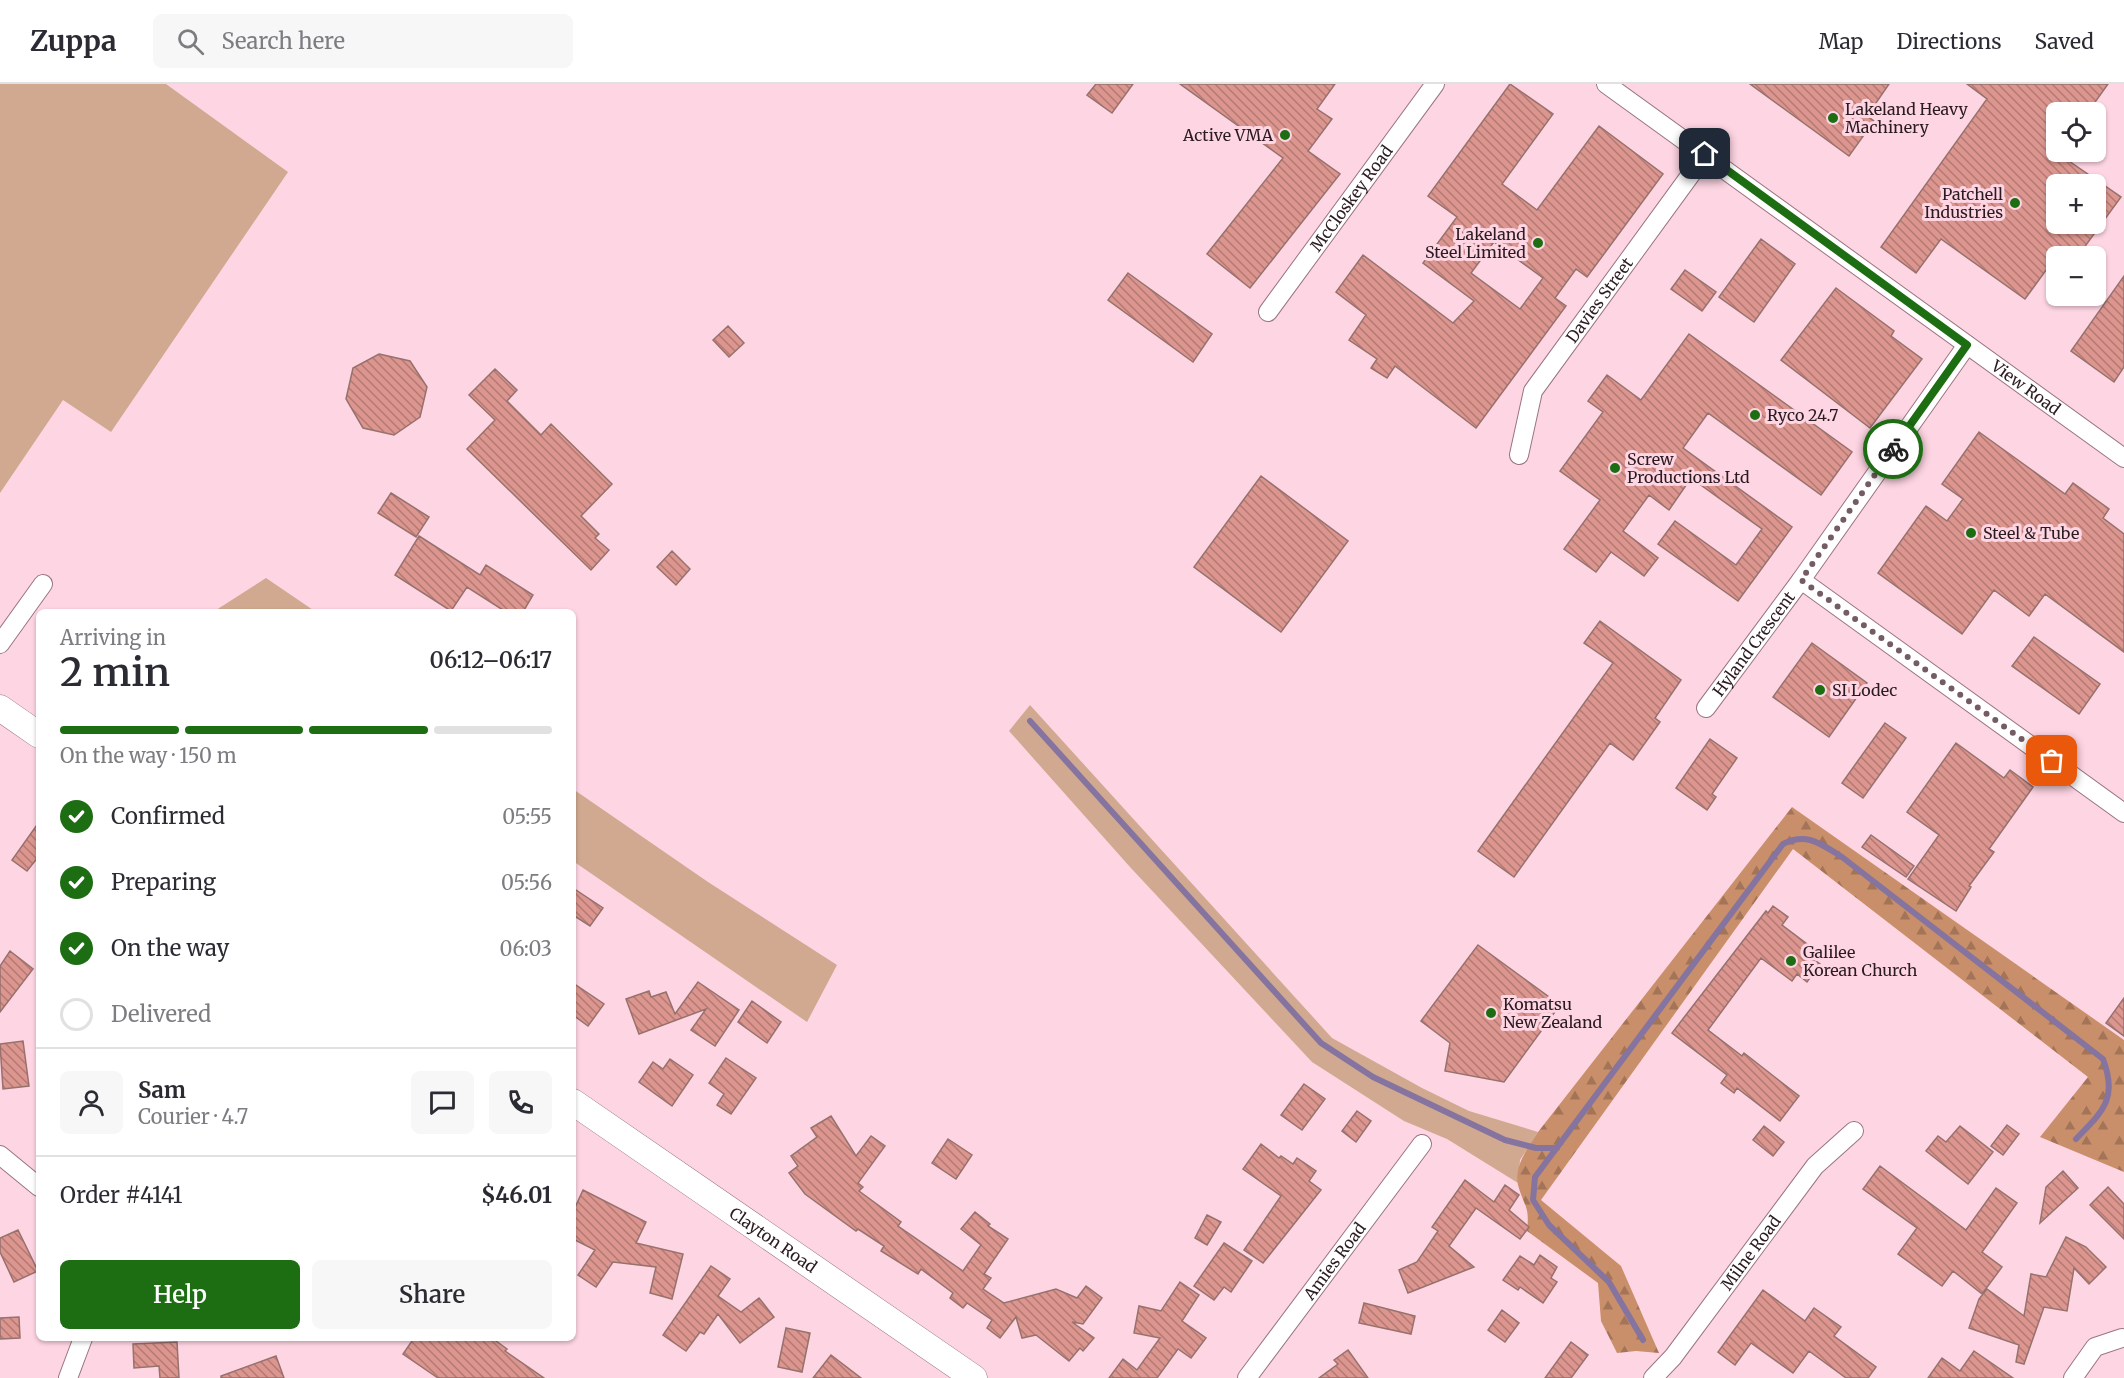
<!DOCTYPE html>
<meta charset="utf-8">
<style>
:root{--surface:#fff;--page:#f7f7f7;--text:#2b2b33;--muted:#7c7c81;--line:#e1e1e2;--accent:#1d6d12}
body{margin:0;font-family:Merriweather,serif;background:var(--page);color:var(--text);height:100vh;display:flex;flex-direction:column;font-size:22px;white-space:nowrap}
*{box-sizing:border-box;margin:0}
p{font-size:20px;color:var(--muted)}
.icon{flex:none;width:33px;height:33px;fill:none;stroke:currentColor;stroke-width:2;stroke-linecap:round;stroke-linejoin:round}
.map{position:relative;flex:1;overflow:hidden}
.sheet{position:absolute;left:36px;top:525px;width:540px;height:732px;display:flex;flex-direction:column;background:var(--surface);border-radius:9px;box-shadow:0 2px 4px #0004}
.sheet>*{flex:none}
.controls{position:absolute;left:2046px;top:18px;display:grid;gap:12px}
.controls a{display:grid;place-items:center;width:60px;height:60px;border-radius:9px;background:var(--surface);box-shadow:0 2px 4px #0004;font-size:30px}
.pin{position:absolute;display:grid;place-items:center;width:51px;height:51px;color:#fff;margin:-26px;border-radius:12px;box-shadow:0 3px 9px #0006}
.courier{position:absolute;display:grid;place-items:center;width:60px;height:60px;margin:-30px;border:4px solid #1d6d12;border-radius:50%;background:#fff;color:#222;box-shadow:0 2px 8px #0007}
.overview em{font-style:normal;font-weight:600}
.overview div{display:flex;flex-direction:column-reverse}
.overview{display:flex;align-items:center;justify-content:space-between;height:102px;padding:0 24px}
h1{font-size:39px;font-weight:600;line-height:45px}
.bar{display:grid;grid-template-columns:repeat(4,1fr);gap:9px 6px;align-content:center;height:72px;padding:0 24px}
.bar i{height:8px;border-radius:4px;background:var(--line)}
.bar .current{background:var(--accent)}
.bar p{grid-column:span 4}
.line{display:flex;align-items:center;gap:15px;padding:0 24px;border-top:2px solid var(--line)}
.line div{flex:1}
.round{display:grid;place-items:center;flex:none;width:63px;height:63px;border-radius:9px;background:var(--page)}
ol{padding:0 24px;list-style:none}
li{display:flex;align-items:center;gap:18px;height:66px}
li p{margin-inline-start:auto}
li .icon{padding:6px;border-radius:50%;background:var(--accent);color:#fff;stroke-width:4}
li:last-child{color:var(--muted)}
li i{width:33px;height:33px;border:3px solid var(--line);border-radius:50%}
.primary-button{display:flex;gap:12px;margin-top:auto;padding:12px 24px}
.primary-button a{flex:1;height:69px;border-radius:9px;background:var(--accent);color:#fff;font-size:24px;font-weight:600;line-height:69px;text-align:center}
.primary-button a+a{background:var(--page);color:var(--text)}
header{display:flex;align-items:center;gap:36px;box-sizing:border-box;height:84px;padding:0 30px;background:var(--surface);border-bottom:2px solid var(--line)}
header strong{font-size:28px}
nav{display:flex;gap:33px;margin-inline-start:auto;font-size:21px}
.search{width:420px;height:54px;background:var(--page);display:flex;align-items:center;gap:15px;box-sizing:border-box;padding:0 21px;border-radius:9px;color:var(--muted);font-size:22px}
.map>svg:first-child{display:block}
.grass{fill:#d0a990}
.forest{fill:url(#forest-firs)}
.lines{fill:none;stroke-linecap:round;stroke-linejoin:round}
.stream{stroke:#85749f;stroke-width:6}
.building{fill:url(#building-back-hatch);stroke:#96716d;stroke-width:1.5;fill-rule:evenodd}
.minor-casing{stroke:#997581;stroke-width:20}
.secondary-casing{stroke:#997581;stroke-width:27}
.minor{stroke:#fff;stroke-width:18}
.secondary{stroke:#fff;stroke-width:26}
.done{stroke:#745c64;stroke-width:6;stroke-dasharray:0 10.8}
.route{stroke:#1d6d12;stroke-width:8}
.poi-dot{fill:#1d6d12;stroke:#fed5e3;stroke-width:2}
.labels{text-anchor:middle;stroke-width:6;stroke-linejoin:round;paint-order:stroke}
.poi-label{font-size:16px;fill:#2a1b20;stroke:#fed5e3;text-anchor:start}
.street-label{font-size:16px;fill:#2a1b20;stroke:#fed5e3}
</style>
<header>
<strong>Zuppa</strong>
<div class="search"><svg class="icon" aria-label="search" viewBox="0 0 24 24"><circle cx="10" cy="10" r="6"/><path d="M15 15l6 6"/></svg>Search here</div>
<nav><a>Map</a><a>Directions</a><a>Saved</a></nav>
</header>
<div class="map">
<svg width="2124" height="1294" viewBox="0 0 2124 1294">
<defs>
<pattern id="forest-firs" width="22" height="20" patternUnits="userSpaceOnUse" patternTransform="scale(1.5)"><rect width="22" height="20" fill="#c88f6a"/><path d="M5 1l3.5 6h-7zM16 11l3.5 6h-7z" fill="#a37457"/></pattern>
<pattern id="building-back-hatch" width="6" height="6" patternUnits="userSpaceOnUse" patternTransform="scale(1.5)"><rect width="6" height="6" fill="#dc968f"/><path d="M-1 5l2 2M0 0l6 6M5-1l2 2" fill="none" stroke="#b37a74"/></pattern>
</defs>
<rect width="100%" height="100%" fill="#fed5e3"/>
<path class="grass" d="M0 0H166L288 88 111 348 63 316 0 409Z
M266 494 316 528H213Z
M1030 621 1332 954 1422 1004 1469 1027 1538 1048 1520 1076 1518 1099 1447 1055 1404 1037 1312 978 1130 783 1009 647Z
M573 705 708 798 837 881 807 938 573 777Z"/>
<path class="forest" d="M1792 723 2124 956V1088L2040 1053 2088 993 1793 765 1541 1116 1621 1182 1659 1269 1636 1267 1617 1269 1601 1237 1598 1199 1527 1147C1530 1121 1524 1123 1518 1101 1514 1081 1528 1064 1538 1048Z"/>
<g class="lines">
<path class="stream" d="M1030 637 1321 959 1373 993 1505 1056 1536 1064H1557
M1643 1256 1609 1198 1549 1141 1533 1116 1535 1093 1783 760C1807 748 1821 760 1842 773L2103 975C2118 1015 2103 1027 2076 1055"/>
</g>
<path class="building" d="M1096 0H1133L1112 29 1087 11Z
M1180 0H1335L1317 25 1332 35 1308 67 1340 90 1250 204 1207 170 1283 74Z
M1510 0 1553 30 1502 100 1537 126 1599 42 1663 90 1587 193 1576 185 1555 214 1566 222 1476 344 1395 282 1387 294 1371 284 1377 275 1349 256 1366 231 1336 208 1363 171 1453 239 1474 217 1423 179 1457 133 1428 112ZM1494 158 1543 194 1520 225 1471 189Z
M1750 0H1889L1867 32 1874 37 1849 72Z
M1967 0H2108L2088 28H2056V68L2121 113 2078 172H2056V188L2049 182 2025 215 1941 155 1916 189 1881 163 1987 15ZM2056 100H2096V140H2056Z
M1761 155 1795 180 1754 238 1719 213Z
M1685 186 1716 208 1702 227 1671 205Z
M1128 189 1212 250 1193 278 1108 216Z
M2124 192V283L2114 298 2071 267Z
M1836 204 1894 247 1891 252 1922 275 1870 344 1781 276Z
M728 242 744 259 729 273 713 256Z
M1689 250 1852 368 1821 411 1708 329 1683 364 1792 443 1738 517 1658 460 1675 437 1736 481 1762 445 1691 394 1669 426 1649 411 1623 447 1658 474 1644 492 1611 468 1596 488 1564 465 1600 416 1560 387 1603 328 1588 317 1607 291 1641 316Z
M379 270 410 277 427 303 420 333 394 351 363 344 346 315 353 284Z
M495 285 517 306 507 317 541 351 551 340 612 400 581 432 599 450 595 454 609 466 591 486 467 365 495 336 469 311Z
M1979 348 2065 410 2073 399 2109 425 2103 434 2124 450V568L2045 510 2029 532 1994 506 1962 550 1878 489 1926 422 1947 437 1963 415 1942 400Z
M1261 392 1348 457 1281 548 1194 483Z
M391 409 429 433 416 453 378 429Z
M419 452 480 491 486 481 533 511 523 528H506L467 503 451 527 395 491Z
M672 467 690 485 676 501 657 483Z
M1600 537 1681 596 1655 634 1660 638 1633 676 1610 659 1514 793 1478 767 1613 579 1584 559Z
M2034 553 2100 600 2079 630 2012 582Z
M1812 559 1867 599 1829 653 1773 613Z
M1885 639 1906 654 1863 714 1842 699Z
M1710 655 1737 674 1712 710 1716 713 1707 726 1676 704Z
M1956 659 2004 694 2010 686 2033 703 1989 765 1994 768 1969 802 1971 803 1956 827 1908 795 1939 751 1907 728Z
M39 738V772L27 787 12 776Z
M1871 751 1914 782 1906 793 1862 763Z
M573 804 603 824 590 842 573 831Z
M1773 822 1788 833 1782 841 1815 866 1810 873 1820 880 1807 898 1797 890 1792 897 1761 874 1708 946 1742 972 1744 969 1799 1012 1780 1037 1737 1004 1734 1009 1721 999 1727 991 1672 949 1766 827 1768 829Z
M1478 861 1560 921 1504 998 1445 987 1450 959 1421 937Z
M10 867 33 885 0 928V882Z
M698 898 739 926 715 962 691 946 706 925 639 950 626 915 649 907 651 913 666 908 675 930Z
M573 899 604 920 588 942 573 931Z
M2124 914V952L2106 939Z
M752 917 781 938 767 959 738 938Z
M23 957 29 1002 3 1005 0 960Z
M726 974 756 994 731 1030 717 1021 724 1010 709 999Z
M670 975 693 991 672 1022 639 998 653 978 663 985Z
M1304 1000 1325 1015 1302 1046 1281 1031Z
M1357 1027 1371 1037 1356 1058 1342 1047Z
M831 1032 856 1072 871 1052 885 1062 858 1099 863 1103 859 1107 901 1138 898 1142 963 1187 981 1161 961 1145 975 1128 990 1140 988 1142 1008 1155 984 1190 991 1194 983 1205 1004 1219 1056 1205 1077 1214 1086 1202 1102 1214 1083 1240 1072 1238 1094 1254 1083 1267 1080 1264 1069 1277 1036 1251 1022 1254 1016 1233 1000 1254 987 1244 992 1236 967 1219 963 1224 950 1214 953 1209 921 1185 918 1190 881 1167 884 1162 858 1145 856 1147 805 1110 789 1089 798 1082 791 1072 817 1053 811 1044Z
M2007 1041 2019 1050 2003 1071 1991 1062Z
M1764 1042 1784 1058 1773 1072 1753 1056Z
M1960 1042 1993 1068 1968 1100 1926 1067 1938 1052 1946 1058Z
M948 1055 972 1071 956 1095 932 1079Z
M1261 1060 1279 1074 1281 1072 1293 1080 1297 1074 1316 1087 1309 1097 1321 1106 1263 1179 1244 1166 1281 1112 1243 1085Z
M1880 1082 1966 1146 1996 1104 2017 1119 1982 1168 2002 1183 1982 1210 1953 1187 1942 1202 1898 1170 1917 1144 1863 1105Z
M2063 1087 2078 1104 2040 1139 2046 1103Z
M1465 1096 1494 1118 1505 1101 1519 1111 1509 1126 1529 1143 1520 1155 1476 1124 1449 1162 1474 1183 1408 1209 1399 1186 1417 1178 1438 1147 1432 1143Z
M2108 1103 2124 1120V1155L2090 1121Z
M583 1106 646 1138 636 1159 683 1170 672 1215 650 1209 656 1183 613 1178 596 1203 578 1191 595 1166 573 1155V1128Z
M1207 1131 1221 1138 1207 1161 1195 1154Z
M18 1146 38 1187 14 1198 0 1168V1154Z
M2066 1153 2086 1163 2106 1183 2089 1200 2074 1184 2067 1227 2044 1223 2024 1280 2016 1278 2019 1261 1969 1244 1979 1215 1987 1205 2024 1232 2031 1190 2046 1193Z
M1224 1159 1252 1177 1231 1208 1224 1203 1214 1216 1194 1202Z
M1540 1171 1557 1183 1551 1194 1557 1198 1543 1219 1520 1203 1518 1206 1503 1196 1520 1172 1534 1181Z
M711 1182 730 1195 718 1212 741 1228 759 1214 774 1233 740 1259 718 1230 704 1250 700 1248 686 1267 663 1251Z
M1180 1198 1199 1211 1182 1237 1206 1254 1191 1274 1178 1265 1157 1294H1109L1123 1275 1137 1286 1160 1254 1134 1249 1139 1222 1161 1227Z
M1763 1206 1805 1237 1814 1224 1841 1243 1834 1252 1876 1283 1868 1294H1846L1809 1267 1793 1289 1751 1259 1735 1281 1718 1268Z
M1364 1219 1415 1232 1411 1250 1359 1239Z
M1502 1226 1519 1239 1505 1258 1488 1246Z
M19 1233 20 1254 0 1255V1234Z
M786 1244 810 1249 802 1288 778 1283Z
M414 1254H492L507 1265 505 1267 544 1294H438L403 1270Z
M177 1258 179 1294H160L159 1282 134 1284 133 1260Z
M1571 1258 1588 1271 1571 1294H1545Z
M1348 1266 1368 1294H1319L1338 1280 1334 1276Z
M1974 1267 2013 1294H1928L1942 1274 1960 1287Z
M831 1271 861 1294H813Z
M276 1272 284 1294H221V1292Z"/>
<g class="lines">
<defs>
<g id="minor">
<path id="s1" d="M1606 0 2124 374"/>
<path id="s2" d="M1268 228 1435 0"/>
<path id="s3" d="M1519 371 1533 307 1705 71"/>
<path d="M1801 496 2124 729"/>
<path d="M0 560 43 500"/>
<path id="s4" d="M1706 624 1801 496 1967 261"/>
<path d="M0 1071 39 1103"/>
<path d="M68 1294 83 1254"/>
<path id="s5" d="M1247 1294 1422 1060"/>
<path id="s6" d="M1653 1294 1673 1273 1815 1082 1854 1047"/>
<path d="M2073 1294 2095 1263 2122 1254"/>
</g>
<g id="secondary">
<path d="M0 624 39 651"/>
<path id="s7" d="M573 1018 974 1294"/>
</g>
</defs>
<use href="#minor" class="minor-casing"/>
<use href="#secondary" class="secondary-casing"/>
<use href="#minor" class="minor"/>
<use href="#secondary" class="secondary"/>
</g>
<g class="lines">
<path class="done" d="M1893 365 1801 496 2052 677"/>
<path class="route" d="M1705 70 1967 261 1893 365"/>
</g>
<g class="poi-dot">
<circle cx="1833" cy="34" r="6"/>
<circle cx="1285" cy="51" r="6"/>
<circle cx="2015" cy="119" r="6"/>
<circle cx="1538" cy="159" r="6"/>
<circle cx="1755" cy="331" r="6"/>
<circle cx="1615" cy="384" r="6"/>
<circle cx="1971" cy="449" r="6"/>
<circle cx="1820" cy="606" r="6"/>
<circle cx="1791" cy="877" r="6"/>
<circle cx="1491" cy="929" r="6"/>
</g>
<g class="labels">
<g class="poi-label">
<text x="1845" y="31">Lakeland Heavy<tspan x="1845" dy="18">Machinery</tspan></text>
<text x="1273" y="57" text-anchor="end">Active VMA</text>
<text x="2003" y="116" text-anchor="end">Patchell<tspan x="2003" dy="18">Industries</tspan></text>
<text x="1526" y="156" text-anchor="end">Lakeland<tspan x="1526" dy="18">Steel Limited</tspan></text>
<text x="1767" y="337">Ryco 24.7</text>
<text x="1627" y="381">Screw<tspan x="1627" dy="18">Productions Ltd</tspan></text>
<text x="1983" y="455">Steel &amp; Tube</text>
<text x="1832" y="612">SI Lodec</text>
<text x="1803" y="874">Galilee<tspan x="1803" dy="18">Korean Church</tspan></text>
<text x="1503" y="926">Komatsu<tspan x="1503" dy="18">New Zealand</tspan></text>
</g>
<g class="street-label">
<text dy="6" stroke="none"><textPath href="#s2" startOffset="141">McCloskey Road</textPath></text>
<text dy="6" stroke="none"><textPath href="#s3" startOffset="178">Davies Street</textPath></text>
<text dy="6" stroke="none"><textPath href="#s1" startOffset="518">View Road</textPath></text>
<text dy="6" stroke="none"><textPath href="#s4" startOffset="80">Hyland Crescent</textPath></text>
<text dy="6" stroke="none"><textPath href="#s7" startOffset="243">Clayton Road</textPath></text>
<text dy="6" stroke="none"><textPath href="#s6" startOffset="159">Milne Road</textPath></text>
<text dy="6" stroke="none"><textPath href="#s5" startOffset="146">Amies Road</textPath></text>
</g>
</g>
</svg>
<div class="controls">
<a><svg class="icon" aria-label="locate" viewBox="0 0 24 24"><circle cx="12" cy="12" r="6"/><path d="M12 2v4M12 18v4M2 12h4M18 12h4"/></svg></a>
<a>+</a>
<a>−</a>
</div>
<div class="pin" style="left:2052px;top:677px;background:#ea580c"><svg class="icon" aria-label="bag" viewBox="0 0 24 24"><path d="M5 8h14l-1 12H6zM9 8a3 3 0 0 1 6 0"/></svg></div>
<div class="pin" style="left:1705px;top:70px;background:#1f2937"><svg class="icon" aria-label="home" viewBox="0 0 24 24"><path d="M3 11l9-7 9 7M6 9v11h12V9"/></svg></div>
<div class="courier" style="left:1893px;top:365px"><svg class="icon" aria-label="bike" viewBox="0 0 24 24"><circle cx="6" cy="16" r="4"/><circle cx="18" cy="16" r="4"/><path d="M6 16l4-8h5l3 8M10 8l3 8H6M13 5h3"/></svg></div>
<section class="sheet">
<div class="overview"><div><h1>2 min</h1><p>Arriving in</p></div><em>06:12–06:17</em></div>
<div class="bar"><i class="current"></i><i class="current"></i><i class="current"></i><i></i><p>On the way · 150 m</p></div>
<ol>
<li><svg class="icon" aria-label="check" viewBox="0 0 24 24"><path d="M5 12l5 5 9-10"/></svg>Confirmed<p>05:55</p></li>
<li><svg class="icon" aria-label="check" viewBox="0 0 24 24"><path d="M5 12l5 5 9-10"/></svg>Preparing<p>05:56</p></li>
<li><svg class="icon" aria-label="check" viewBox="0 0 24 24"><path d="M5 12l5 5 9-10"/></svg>On the way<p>06:03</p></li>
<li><i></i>Delivered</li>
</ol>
<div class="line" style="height:108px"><a class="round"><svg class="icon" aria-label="person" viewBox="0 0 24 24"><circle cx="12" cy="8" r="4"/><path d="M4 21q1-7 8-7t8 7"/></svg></a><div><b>Sam</b><p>Courier · 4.7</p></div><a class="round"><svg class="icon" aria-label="chat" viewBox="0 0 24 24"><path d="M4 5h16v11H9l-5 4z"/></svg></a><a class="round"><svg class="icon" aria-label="phone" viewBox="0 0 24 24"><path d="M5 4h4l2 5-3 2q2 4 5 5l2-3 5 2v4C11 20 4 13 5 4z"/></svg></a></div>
<div class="line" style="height:78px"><div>Order #4141</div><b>$46.01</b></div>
<div class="primary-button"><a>Help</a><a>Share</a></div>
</section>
</div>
